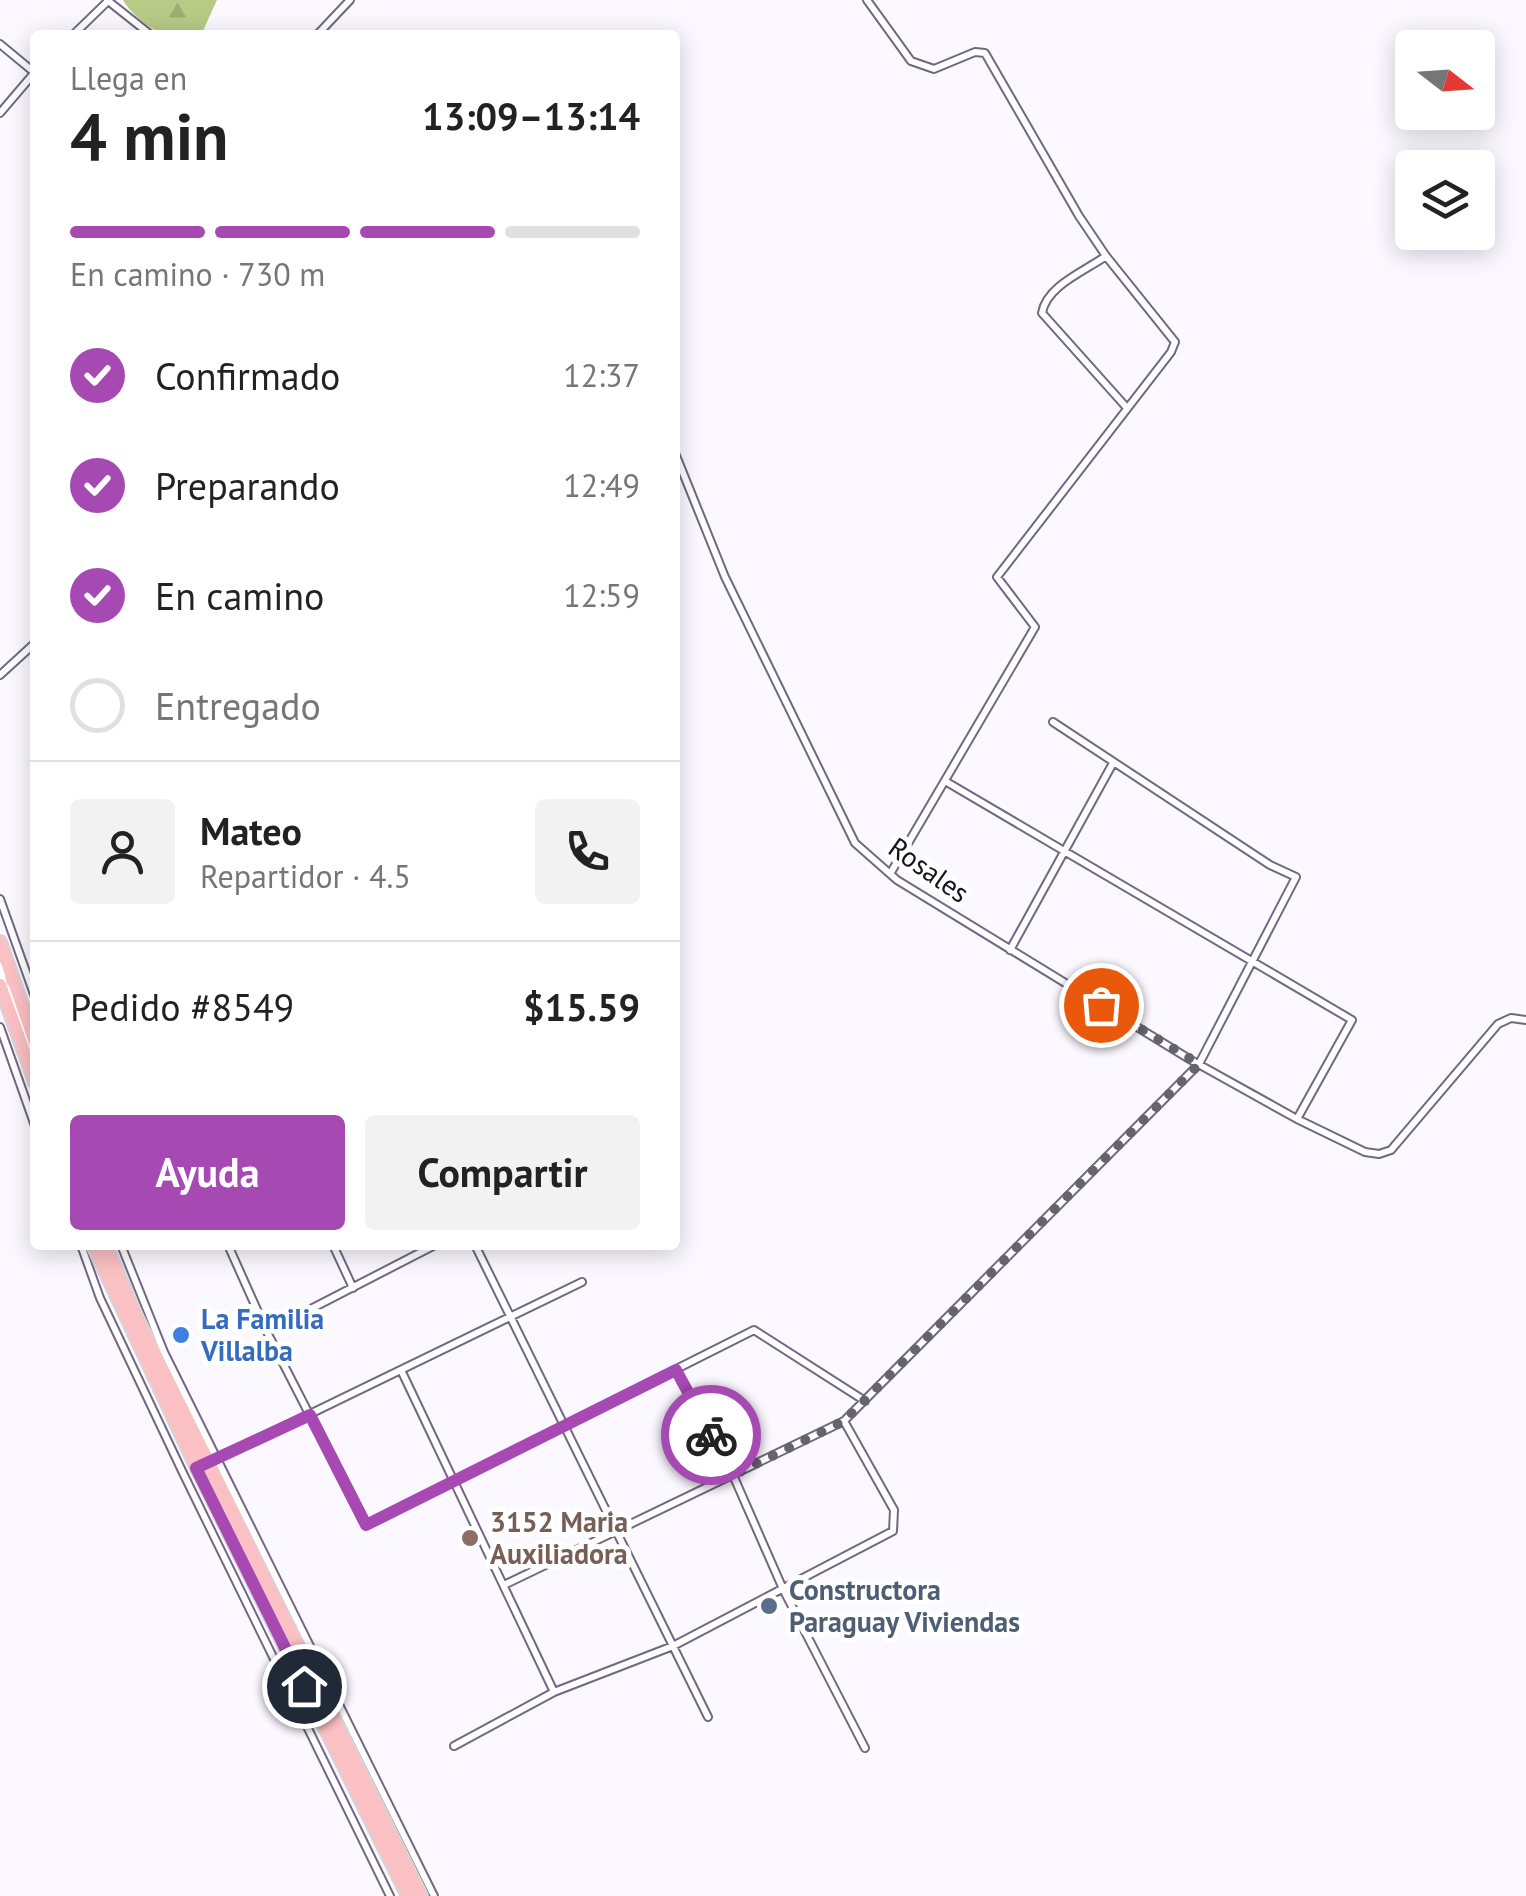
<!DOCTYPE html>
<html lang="es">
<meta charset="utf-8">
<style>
:root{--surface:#fff;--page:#f2f2f2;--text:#222;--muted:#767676;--line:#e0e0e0;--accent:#a649b3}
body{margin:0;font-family:"PT Sans",sans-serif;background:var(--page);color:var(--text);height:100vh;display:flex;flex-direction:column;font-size:38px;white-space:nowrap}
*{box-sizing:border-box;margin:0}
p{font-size:32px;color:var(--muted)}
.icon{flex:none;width:55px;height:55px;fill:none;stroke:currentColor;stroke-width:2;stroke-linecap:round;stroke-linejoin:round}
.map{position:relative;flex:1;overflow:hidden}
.side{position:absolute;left:30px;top:30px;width:650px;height:1220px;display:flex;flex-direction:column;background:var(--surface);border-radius:10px;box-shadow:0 5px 25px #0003}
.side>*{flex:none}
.needle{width:65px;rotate:107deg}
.buttons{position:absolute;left:1395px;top:30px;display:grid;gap:20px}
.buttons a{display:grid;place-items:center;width:100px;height:100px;border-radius:10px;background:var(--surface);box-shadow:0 5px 25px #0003;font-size:50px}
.pin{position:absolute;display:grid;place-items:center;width:85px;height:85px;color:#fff;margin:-42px;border:5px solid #fff;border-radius:50%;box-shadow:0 2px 10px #0007}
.courier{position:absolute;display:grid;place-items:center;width:100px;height:100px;margin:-50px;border:8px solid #a649b3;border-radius:50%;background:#fff;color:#222;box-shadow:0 2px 12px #0007}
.head em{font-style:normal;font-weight:700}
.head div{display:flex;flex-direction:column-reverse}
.head{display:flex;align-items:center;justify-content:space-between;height:170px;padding:0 40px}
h1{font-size:65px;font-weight:700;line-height:75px}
.bar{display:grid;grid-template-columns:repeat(4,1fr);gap:15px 10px;align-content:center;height:120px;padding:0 40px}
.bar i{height:12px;border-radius:8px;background:var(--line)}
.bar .active{background:var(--accent)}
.bar p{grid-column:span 4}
.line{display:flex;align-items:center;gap:25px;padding:0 40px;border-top:2px solid var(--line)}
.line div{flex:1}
.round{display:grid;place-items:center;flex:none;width:105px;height:105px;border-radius:10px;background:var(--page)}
ol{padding:0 40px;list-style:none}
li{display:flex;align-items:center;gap:30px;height:110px}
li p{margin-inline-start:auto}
li .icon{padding:10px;border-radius:50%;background:var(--accent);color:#fff;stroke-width:4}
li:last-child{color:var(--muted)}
li i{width:55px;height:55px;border:5px solid var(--line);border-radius:50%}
.cta{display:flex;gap:20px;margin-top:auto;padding:20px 40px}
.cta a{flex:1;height:115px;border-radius:10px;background:var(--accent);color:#fff;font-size:40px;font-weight:700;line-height:115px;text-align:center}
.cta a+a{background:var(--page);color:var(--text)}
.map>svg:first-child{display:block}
.forest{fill:url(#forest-firs)}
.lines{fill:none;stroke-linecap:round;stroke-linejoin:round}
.street-casing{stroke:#736782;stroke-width:10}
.highway-casing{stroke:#d5d5d6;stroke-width:16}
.street{stroke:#fff;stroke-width:6}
.highway{stroke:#fbc0c4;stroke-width:12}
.done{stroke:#67636c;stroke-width:10;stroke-dasharray:0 18}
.route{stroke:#a649b3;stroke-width:12}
.shop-dot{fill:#3f7fe0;stroke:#fff;stroke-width:4}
.education-dot{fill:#8d6e63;stroke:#fff;stroke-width:4}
.service-dot{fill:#5c6f8a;stroke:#fff;stroke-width:4}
.labels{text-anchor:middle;stroke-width:10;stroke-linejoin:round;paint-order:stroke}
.street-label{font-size:28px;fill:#17131d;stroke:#fff}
.shop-label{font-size:28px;font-weight:bold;fill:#366cbe;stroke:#fff;text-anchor:start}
.education-label{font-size:28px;font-weight:bold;fill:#785e54;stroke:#fff;text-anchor:start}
.service-label{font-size:28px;font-weight:bold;fill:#4e5e75;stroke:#fff;text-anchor:start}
</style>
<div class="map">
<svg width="1526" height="1896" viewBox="0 0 1526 1896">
<defs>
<pattern id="forest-firs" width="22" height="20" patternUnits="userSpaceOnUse" patternTransform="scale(2.5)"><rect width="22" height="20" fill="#b7ca86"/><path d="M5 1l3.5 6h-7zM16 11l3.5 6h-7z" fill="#9dad73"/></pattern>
</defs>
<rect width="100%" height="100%" fill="#fbf8ff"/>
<path class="forest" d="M123 0H217L201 35C191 35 178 37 168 35 152 32 130 13 123 0Z"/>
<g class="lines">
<defs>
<path id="street" d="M107 0 151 35
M867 0 911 61 934 69 975 52 985 53 1079 216 1106 256 1175 342 1171 352 997 577 1035 627 890 874
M73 35 108 1
M317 35 350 0
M0 44 35 73
M0 113 35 72
M1106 256C1085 271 1046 286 1042 313L1127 408
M675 453 725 577 855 843 897 880 1191 1060 1297 1119 1365 1152 1379 1154 1391 1150 1498 1024 1511 1018 1526 1020
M0 675 35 643
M945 781 1352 1020 1297 1119
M0 899 35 997
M1010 950 1113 763
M0 966 4 986 9 989 35 1063
M0 1027 35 1126
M81 1245 100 1298 183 1473 390 1896
M121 1245 164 1352 434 1896
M228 1245 267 1332 366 1525 754 1330 865 1401
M333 1245 353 1288
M475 1245 708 1717
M268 1331 435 1245
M401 1370 554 1692
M676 1370 733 1475 783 1589 865 1748
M215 1460 582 1282
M504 1585 844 1421 1199 1064 1296 877 1270 865 1053 722
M454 1746 554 1692 673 1646 893 1531 894 1510 844 1421"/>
<path id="highway" d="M0 942 35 1042
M0 985 35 1082
M93 1245 197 1468 408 1896
M106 1245 134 1312 421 1896"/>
</defs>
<use href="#street" class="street-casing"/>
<use href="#highway" class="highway-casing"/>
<use href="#street" class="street"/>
<use href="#highway" class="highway"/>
</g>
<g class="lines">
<path class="done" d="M711 1435 733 1475 844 1421 1199 1064 1101 1005"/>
<path class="route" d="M304 1686 196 1468 310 1415 366 1525 676 1370 711 1435"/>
</g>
<circle class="shop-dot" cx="181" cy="1335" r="10"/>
<circle class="education-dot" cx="470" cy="1538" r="10"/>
<circle class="service-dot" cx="769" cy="1606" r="10"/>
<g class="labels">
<g class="street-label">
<text transform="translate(929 870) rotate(35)" y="10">Rosales</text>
</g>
<g class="shop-label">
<text x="201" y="1329">La Familia<tspan x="201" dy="32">Villalba</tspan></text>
</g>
<g class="education-label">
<text x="490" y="1532">3152 Maria<tspan x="490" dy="32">Auxiliadora</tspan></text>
</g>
<g class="service-label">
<text x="789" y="1600">Constructora<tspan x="789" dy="32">Paraguay Viviendas</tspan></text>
</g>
</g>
</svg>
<div class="buttons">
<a><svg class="needle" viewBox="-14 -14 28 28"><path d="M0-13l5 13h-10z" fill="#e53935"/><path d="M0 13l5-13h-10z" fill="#767676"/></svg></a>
<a><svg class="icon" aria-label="layers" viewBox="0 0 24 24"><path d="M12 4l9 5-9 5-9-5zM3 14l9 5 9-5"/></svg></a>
</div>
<div class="pin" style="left:1101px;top:1005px;background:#ea580c"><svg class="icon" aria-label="bag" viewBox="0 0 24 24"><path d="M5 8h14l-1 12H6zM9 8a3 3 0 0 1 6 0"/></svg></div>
<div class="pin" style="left:304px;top:1686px;background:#1f2937"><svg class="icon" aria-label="home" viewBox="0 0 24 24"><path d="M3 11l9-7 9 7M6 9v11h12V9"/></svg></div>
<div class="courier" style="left:711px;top:1435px"><svg class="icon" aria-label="bike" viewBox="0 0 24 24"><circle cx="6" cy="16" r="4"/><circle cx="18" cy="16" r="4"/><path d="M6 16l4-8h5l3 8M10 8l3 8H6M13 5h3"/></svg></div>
<section class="side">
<div class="head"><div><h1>4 min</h1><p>Llega en</p></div><em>13:09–13:14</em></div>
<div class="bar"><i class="active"></i><i class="active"></i><i class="active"></i><i></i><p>En camino · 730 m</p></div>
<ol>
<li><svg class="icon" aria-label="check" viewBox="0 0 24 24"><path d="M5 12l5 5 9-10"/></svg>Confirmado<p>12:37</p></li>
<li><svg class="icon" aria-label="check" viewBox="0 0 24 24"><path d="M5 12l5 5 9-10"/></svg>Preparando<p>12:49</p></li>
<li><svg class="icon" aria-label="check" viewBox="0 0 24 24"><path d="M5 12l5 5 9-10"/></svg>En camino<p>12:59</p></li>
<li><i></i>Entregado</li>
</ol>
<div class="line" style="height:180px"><a class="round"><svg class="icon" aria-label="person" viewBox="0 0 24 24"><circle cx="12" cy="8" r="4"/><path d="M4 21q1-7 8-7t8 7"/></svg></a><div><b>Mateo</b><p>Repartidor · 4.5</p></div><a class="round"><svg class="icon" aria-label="phone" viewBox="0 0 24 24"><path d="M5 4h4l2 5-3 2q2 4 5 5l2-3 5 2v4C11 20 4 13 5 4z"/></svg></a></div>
<div class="line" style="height:130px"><div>Pedido #8549</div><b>$15.59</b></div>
<div class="cta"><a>Ayuda</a><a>Compartir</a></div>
</section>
</div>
